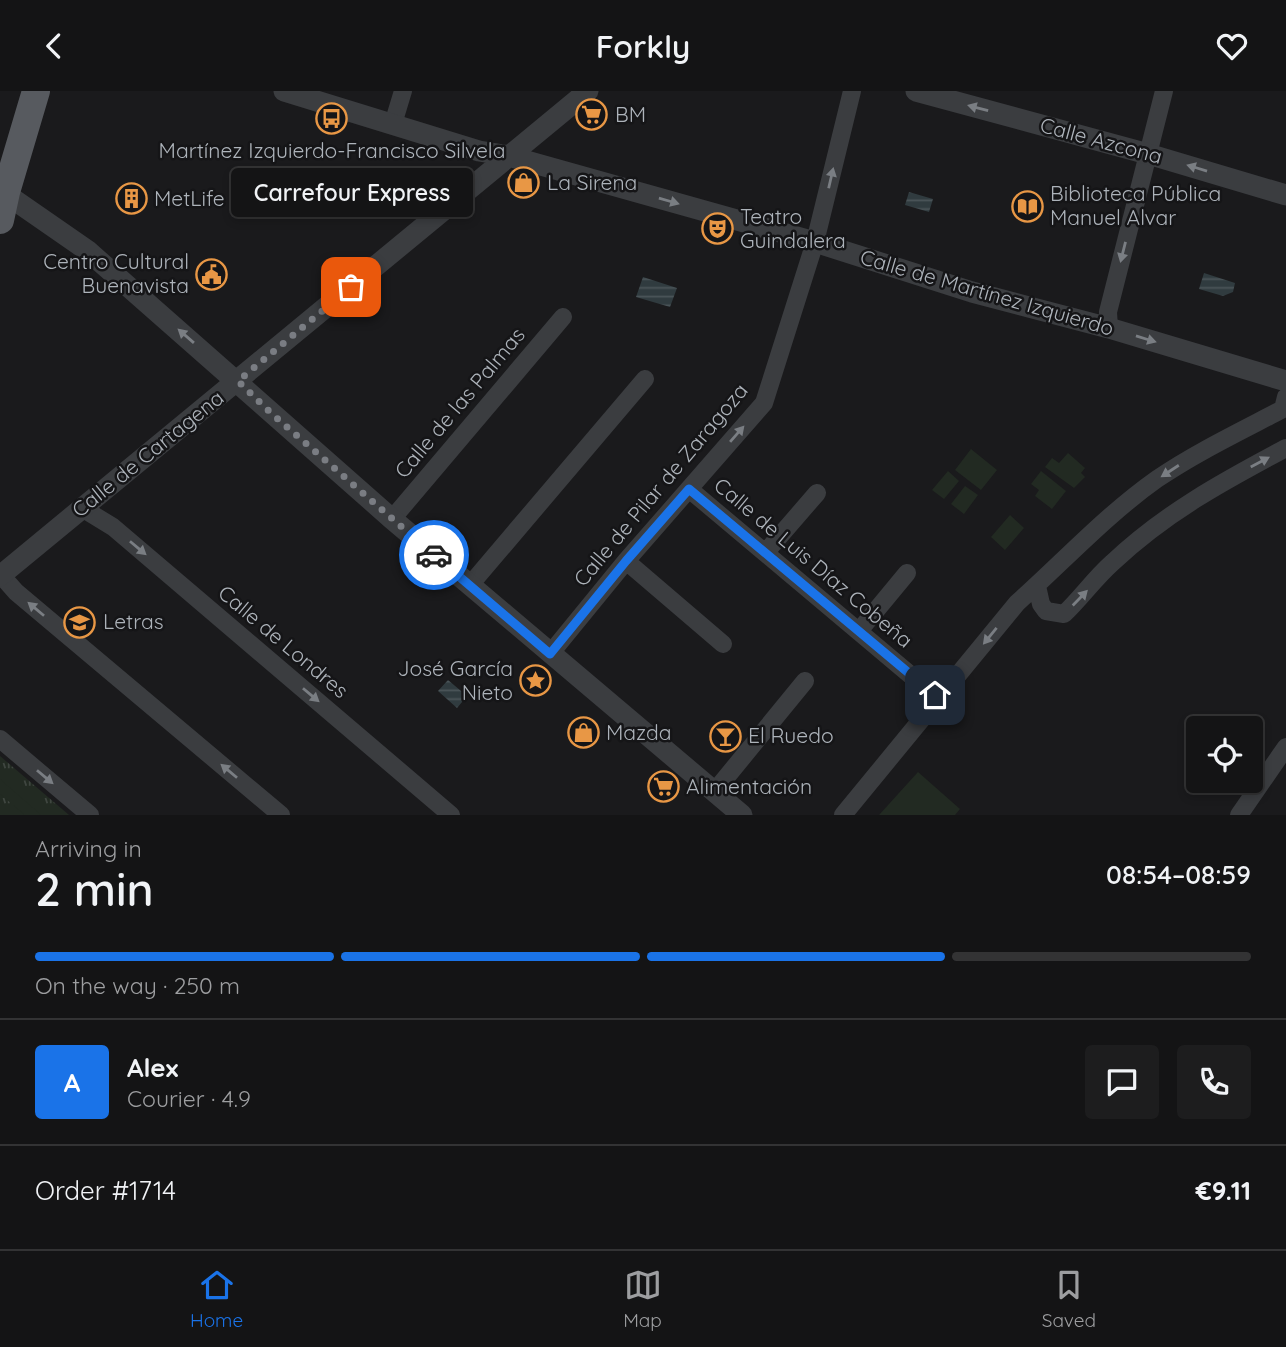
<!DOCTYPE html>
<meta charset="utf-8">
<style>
:root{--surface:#141415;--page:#1d1d1e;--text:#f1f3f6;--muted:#9d9ea0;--line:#333334;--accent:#1a73e8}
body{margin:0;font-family:Quicksand,sans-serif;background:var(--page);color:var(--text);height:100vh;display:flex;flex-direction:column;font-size:26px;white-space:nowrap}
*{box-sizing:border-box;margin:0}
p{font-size:23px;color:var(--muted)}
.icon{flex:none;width:38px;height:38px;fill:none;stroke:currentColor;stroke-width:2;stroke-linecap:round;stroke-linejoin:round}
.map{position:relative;height:724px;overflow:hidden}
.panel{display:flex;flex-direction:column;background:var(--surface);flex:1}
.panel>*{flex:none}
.fabs{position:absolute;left:1186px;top:625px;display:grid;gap:14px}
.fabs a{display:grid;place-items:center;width:77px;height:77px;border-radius:7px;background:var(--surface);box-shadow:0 4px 10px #0003,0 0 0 2px var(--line);font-size:35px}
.pin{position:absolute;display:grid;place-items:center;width:60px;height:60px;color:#fff;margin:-30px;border-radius:14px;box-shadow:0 4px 10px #0006}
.courier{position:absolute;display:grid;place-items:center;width:70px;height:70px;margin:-35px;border:5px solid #1a73e8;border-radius:50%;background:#fff;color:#222;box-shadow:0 2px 9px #0007}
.bubble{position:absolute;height:49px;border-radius:7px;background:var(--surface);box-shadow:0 4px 10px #0003,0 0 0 2px var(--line);font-size:23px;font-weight:600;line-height:49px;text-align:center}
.headline em{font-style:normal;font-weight:600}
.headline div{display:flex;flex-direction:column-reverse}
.headline{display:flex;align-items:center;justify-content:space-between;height:119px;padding:0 35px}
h1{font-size:46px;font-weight:600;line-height:52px}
.bar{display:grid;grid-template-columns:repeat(4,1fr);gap:10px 7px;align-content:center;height:84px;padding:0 35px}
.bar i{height:9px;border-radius:5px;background:var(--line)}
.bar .current{background:var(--accent)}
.bar p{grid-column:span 4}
.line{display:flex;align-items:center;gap:18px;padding:0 35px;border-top:2px solid var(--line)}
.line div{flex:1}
.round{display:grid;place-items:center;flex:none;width:74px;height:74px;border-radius:7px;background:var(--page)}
header{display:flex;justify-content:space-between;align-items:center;height:91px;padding:0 35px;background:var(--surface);font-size:32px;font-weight:600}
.tabs{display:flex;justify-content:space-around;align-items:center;height:98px;border-top:2px solid var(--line);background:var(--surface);font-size:19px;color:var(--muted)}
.tabs a{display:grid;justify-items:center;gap:4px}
.tabs .current{color:var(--accent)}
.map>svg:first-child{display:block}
.park{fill:url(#park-tufts)}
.garden{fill:#222a22}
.water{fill:url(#water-rules)}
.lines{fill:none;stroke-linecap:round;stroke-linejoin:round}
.minor{stroke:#3b3d40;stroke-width:18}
.tertiary{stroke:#3b3d40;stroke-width:21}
.primary{stroke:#575a5f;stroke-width:28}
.oneway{fill:#7a7e83}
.done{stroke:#7a7d83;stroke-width:7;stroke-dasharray:0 12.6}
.route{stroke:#1a73e8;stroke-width:9}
.labels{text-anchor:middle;stroke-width:5;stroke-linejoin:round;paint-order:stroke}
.poi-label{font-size:21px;fill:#adb3ba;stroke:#151517;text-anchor:start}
.street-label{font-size:21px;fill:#adb3ba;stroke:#151517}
</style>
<header><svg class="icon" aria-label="back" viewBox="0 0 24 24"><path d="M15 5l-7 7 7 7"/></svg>Forkly<svg class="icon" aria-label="heart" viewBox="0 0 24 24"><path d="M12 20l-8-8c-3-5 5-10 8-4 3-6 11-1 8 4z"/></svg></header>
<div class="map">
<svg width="1286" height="724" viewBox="0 0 1286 724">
<defs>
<pattern id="park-tufts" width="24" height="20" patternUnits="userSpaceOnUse" patternTransform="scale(1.75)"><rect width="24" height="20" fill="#222a22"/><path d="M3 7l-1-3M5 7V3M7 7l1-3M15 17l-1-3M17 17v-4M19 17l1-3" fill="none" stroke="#3f4640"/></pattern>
<pattern id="water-rules" width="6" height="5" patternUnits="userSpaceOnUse" patternTransform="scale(1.75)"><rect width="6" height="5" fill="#303b3f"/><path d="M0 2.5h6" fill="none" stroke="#4b5559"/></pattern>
</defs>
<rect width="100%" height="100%" fill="#1a1a1c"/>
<path class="park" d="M0 665 69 724H0Z"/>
<path class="garden" d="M971 358 997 379 981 399 955 379Z
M1068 362 1085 377 1081 382 1085 386 1074 397 1045 376 1052 367 1059 372Z
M948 380 959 390 944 408 932 399Z
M1041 380 1066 400 1052 418 1035 405 1039 399 1031 393Z
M965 395 978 404 964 423 951 413Z
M1010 424 1024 437 1005 459 991 446Z
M918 681 960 718 955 724H879Z
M0 688 41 724H25L0 703Z"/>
<path class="water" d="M909 101 933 108 929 121 905 114Z
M1204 182 1235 192 1233 201 1223 205 1199 198Z
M643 186 677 197 670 216 636 206Z
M448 589 467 605 457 617 438 600Z"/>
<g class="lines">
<path class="minor" d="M393 33 403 0
M1109 237 1108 221 1164 0
M689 398 939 608
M82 417 113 436 451 724
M392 428 563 226
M765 462 817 402
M626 470 723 553
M1 484 16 501 281 724
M470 494 645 288
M1037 495 1041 513 1046 520 1064 523C1081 507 1094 488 1112 472 1165 422 1222 391 1286 357
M859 540 907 482
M550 563 626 470 764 312 815 151 852 0
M0 648 90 724
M715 700 805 590
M843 724 1017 512C1063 471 1106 424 1157 388 1197 361 1241 340 1283 318L1286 306
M1239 724 1286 656"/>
<path class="tertiary" d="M284 0 479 60 509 65 815 151 972 201 1109 237 1286 290
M916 0 1148 63 1286 104
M0 99 88 160 392 428 742 724
M0 485 588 0"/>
<path class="primary" d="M0 129 6 101 36 0"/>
</g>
<defs><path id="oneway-solid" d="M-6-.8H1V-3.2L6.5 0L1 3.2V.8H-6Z" transform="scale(1.75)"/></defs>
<g class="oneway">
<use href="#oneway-solid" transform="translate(978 17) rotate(-165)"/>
<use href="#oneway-solid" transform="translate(1197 77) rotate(-163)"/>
<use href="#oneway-solid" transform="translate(831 87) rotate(-77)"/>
<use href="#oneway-solid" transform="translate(669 110) rotate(16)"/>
<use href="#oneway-solid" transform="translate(1123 161) rotate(104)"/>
<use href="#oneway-solid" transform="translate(186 245) rotate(-139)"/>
<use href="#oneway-solid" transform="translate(1146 248) rotate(17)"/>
<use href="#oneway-solid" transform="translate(737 343) rotate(-49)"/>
<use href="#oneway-solid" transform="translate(1260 371) rotate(-28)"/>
<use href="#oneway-solid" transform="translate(1170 380) rotate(147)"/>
<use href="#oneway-solid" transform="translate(138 457) rotate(40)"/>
<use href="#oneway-solid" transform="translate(1080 507) rotate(-46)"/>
<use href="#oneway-solid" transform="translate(36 518) rotate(-140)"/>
<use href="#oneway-solid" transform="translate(990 545) rotate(129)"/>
<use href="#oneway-solid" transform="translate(311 604) rotate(40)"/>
<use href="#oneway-solid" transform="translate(229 680) rotate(-140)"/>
<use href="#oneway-solid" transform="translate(45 686) rotate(40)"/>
</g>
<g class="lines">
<path class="done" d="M351 196 238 290 271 322 434 464"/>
<path class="route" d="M434 464 550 563 626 470 689 398 935 604"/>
</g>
<defs>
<symbol id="supermarket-ring" viewBox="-11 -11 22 22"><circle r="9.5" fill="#151517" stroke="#e89745" stroke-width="1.5"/><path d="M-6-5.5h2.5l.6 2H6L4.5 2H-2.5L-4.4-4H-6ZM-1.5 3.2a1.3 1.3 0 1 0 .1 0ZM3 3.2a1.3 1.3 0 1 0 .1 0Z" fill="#e89745"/></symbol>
<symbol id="bus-ring" viewBox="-11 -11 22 22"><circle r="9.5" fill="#151517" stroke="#e89745" stroke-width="1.5"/><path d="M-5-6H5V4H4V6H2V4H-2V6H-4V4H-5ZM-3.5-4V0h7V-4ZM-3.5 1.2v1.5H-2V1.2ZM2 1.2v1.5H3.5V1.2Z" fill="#e89745"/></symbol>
<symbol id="shop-ring" viewBox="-11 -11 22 22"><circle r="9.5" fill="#151517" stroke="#e89745" stroke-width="1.5"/><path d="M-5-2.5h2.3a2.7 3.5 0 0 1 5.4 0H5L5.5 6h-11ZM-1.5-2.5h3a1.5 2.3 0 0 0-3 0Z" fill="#e89745"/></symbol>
<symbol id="building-ring" viewBox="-11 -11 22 22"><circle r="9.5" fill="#151517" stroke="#e89745" stroke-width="1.5"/><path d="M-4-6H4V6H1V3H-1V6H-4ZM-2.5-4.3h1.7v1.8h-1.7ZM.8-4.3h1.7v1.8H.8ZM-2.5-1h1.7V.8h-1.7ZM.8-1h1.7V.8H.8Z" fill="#e89745"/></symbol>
<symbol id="library-ring" viewBox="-11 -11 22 22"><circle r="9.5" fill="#151517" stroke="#e89745" stroke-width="1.5"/><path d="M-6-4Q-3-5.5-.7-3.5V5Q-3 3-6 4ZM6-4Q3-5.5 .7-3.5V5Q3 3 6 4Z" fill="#e89745"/></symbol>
<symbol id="theatre-ring" viewBox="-11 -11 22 22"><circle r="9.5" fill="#151517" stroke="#e89745" stroke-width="1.5"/><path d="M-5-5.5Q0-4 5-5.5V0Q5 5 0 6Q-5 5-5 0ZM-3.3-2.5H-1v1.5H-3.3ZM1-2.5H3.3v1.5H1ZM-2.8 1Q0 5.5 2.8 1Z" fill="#e89745"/></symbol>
<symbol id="civic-ring" viewBox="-11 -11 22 22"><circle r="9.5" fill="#151517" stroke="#e89745" stroke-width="1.5"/><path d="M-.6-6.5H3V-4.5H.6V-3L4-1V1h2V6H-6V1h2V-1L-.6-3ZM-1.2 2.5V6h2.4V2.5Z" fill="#e89745"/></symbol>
<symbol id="school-ring" viewBox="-11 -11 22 22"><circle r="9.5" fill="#151517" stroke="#e89745" stroke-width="1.5"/><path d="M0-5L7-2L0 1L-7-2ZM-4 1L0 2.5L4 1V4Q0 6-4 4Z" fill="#e89745"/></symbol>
<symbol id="sight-ring" viewBox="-11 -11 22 22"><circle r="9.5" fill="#151517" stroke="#e89745" stroke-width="1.5"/><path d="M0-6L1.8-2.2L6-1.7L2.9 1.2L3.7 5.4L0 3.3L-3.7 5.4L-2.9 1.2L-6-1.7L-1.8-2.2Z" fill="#e89745"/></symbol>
<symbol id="bar-ring" viewBox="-11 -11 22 22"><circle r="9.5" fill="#151517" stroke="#e89745" stroke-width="1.5"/><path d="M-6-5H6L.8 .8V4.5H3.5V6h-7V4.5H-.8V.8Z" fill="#e89745"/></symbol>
</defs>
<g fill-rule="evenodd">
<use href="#supermarket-ring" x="574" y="6" width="35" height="35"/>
<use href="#bus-ring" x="314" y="10" width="35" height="35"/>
<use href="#shop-ring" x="506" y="74" width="35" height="35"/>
<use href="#building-ring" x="114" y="90" width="35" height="35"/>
<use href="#library-ring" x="1010" y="98" width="35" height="35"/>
<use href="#theatre-ring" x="700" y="120" width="35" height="35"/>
<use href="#civic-ring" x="194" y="166" width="35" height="35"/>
<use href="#school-ring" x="62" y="514" width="35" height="35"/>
<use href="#sight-ring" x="518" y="572" width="35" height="35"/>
<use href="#shop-ring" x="566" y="624" width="35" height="35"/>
<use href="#bar-ring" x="708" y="628" width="35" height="35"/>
<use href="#supermarket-ring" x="646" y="678" width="35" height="35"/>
</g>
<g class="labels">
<g class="poi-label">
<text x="615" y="31">BM</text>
<text x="332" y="67" text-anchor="middle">Martínez Izquierdo-Francisco Silvela</text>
<text x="547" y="99">La Sirena</text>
<text x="1050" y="110">Biblioteca Pública<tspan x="1050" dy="24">Manuel Alvar</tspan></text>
<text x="154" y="115">MetLife</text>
<text x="740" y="133">Teatro<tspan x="740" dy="24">Guindalera</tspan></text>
<text x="189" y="178" text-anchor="end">Centro Cultural<tspan x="189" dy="24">Buenavista</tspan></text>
<text x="103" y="538">Letras</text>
<text x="513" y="585" text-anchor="end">José García<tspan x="513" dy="24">Nieto</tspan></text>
<text x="606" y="649">Mazda</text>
<text x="748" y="652">El Ruedo</text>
<text x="686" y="703">Alimentación</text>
</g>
<g class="street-label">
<text transform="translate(1101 50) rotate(15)" y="7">Calle Azcona</text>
<text transform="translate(987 202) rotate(16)" y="7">Calle de Martínez Izquierdo</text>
<text transform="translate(460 312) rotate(-50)" y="7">Calle de las Palmas</text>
<text transform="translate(148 363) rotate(-39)" y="7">Calle de Cartagena</text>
<text transform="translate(661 394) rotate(-50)" y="7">Calle de Pilar de Zaragoza</text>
<text transform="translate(813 472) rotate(40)" y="7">Calle de Luis Díaz Cobeña</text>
<text transform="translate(283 551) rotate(40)" y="7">Calle de Londres</text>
</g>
</g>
</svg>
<div class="fabs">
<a><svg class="icon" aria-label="locate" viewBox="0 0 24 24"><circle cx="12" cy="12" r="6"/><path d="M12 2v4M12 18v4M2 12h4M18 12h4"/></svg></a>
</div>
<div class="pin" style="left:351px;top:196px;background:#ea580c"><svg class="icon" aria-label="bag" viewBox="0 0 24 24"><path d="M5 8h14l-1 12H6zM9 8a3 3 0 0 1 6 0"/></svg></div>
<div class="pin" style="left:935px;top:604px;background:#1f2937"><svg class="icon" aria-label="home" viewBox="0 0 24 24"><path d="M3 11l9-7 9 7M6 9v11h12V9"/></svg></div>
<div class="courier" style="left:434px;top:464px"><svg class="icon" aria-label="car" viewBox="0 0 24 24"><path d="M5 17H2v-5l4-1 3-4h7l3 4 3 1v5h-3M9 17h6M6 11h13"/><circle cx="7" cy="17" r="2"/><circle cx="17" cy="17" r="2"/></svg></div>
<div class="bubble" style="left:231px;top:77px;width:242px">Carrefour Express</div>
</div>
<section class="panel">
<div class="headline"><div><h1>2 min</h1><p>Arriving in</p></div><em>08:54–08:59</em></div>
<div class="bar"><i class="current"></i><i class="current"></i><i class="current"></i><i></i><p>On the way · 250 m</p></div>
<div class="line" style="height:126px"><b class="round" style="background:var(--accent);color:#fff">A</b><div><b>Alex</b><p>Courier · 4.9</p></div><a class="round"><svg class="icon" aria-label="chat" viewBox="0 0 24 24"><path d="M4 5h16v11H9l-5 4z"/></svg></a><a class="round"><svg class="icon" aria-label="phone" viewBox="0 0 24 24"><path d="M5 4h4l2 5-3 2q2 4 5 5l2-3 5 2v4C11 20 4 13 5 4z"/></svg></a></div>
<div class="line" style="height:91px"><div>Order #1714</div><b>€9.11</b></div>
</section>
<nav class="tabs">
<a class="current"><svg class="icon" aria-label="home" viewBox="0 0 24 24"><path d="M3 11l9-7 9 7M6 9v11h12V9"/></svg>Home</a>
<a><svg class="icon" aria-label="map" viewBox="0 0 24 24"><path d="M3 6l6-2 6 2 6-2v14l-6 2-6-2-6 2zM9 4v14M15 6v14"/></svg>Map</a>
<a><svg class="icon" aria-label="saved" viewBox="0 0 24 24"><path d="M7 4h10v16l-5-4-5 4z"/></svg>Saved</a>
</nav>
